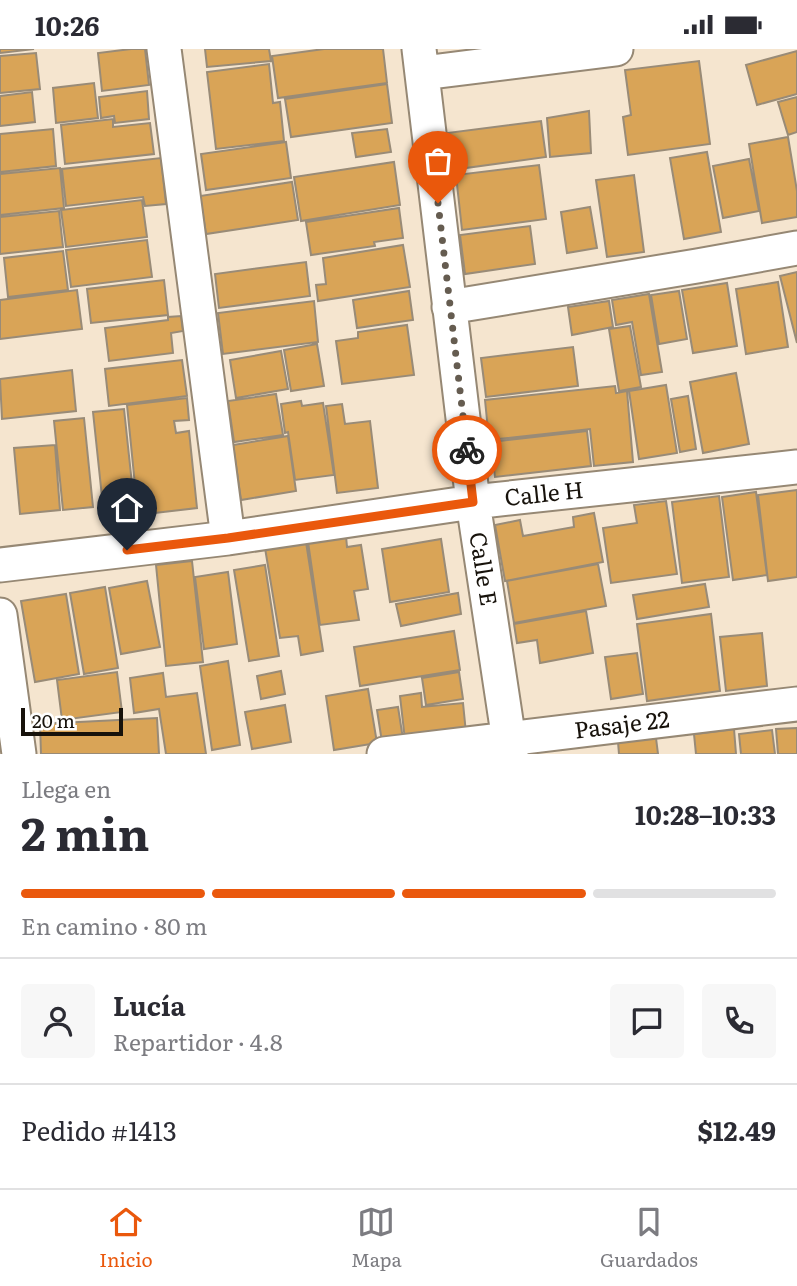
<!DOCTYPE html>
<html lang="es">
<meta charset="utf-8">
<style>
:root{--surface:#fff;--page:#f7f7f7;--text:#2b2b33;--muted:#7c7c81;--line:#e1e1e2;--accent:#ea580c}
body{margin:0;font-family:Literata,serif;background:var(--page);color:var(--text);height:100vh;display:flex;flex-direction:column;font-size:26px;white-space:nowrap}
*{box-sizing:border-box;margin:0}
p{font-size:23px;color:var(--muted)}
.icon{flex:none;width:38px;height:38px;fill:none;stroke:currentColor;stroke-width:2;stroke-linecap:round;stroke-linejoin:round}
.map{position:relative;height:705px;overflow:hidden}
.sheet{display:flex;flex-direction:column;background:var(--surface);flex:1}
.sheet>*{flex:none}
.scale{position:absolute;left:21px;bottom:18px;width:102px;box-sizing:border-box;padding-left:7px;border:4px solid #17120b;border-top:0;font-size:19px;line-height:24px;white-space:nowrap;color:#17120b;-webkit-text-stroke:5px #fff;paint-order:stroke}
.pin{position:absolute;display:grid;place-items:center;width:60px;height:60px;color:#fff;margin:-72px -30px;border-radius:50% 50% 50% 0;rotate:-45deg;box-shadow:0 0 7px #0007}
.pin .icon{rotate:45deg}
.courier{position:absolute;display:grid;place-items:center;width:70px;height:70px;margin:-35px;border:5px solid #ea580c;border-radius:50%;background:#fff;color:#222;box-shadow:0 2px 9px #0007}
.summary em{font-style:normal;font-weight:700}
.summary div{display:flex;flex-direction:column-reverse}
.summary{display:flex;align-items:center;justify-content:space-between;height:119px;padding:0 21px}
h1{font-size:46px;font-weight:700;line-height:52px}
.bar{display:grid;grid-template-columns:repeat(4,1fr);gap:10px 7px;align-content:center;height:84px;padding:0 21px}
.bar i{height:9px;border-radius:5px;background:var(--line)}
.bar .selected{background:var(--accent)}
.bar p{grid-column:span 4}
.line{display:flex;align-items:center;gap:18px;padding:0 21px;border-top:2px solid var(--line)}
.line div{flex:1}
.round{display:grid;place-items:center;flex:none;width:74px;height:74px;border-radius:7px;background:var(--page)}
.status{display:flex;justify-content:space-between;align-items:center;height:49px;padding:0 35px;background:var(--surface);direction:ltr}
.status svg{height:19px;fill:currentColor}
.tab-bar{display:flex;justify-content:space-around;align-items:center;height:98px;border-top:2px solid var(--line);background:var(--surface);font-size:19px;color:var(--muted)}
.tab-bar a{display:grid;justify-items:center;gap:4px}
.tab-bar .selected{color:var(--accent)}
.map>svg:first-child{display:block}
.building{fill:#d9a457;stroke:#998b77;stroke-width:2}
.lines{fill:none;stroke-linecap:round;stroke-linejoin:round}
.street-casing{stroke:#968874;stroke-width:37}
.street{stroke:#fff;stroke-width:33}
.done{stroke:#655c50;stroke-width:7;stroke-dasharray:0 12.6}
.route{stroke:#ea580c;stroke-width:9}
.labels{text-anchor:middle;stroke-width:5;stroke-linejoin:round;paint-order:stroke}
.street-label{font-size:23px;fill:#17120b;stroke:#fff}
</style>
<div class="status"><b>10:26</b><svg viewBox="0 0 49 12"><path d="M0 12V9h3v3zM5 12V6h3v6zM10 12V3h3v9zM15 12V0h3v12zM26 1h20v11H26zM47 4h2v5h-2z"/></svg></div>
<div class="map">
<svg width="797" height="705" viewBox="0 0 797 705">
<rect width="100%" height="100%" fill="#f5e5cf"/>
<path class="building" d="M0 0H34L0 4Z
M131 0H145L149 36 102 42 98 4Z
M205 0H269L271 12 207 18Z
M324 0H383L387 34 278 49 272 7Z
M797 2V45L757 56 746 16Z
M36 4 40 40 0 44V7Z
M699 12 710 95 628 106 623 68 631 66 625 21Z
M269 15 273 54 280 53 284 92 216 100 207 23Z
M94 34 98 69 56 74 53 39Z
M387 35 392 74 291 88 285 50Z
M147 42 149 70 115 74 114 67 101 69 99 48Z
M32 43 35 73 0 77V47Z
M797 48V83L788 86 778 53Z
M589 62 591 104 550 108 547 69Z
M113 70V78L150 74 154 105 65 115 61 76Z
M541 72 546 108 451 121 447 84Z
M53 80 56 117 0 123V85Z
M387 80 391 103 356 108 352 84Z
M788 88 797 142V168L762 174 749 95Z
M286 93 291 129 206 141 201 105Z
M707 103 721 183 684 190 670 109Z
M161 109 166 155 145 157 143 148 66 157 62 120Z
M749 110 759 162 723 169 713 117Z
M394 113 400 156 301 172 294 128Z
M539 116 546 170 462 181 456 126Z
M60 119 64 159 0 166V125Z
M634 126 644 203 607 208 596 131Z
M292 133 298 171 206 185 200 147Z
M142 151 147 188 66 198 61 161Z
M590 158 597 199 567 204 561 163Z
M399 159 403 189 374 193 375 197 311 206 306 173Z
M59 162 63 198 0 205V168Z
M530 177 535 215 465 225 460 186Z
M147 191 152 228 71 238 66 201Z
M403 196 410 238 318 252 316 236 326 235 323 209Z
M63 202 68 241 8 248 4 209Z
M306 213 310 247 219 259 215 225Z
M797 223V294L780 227Z
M164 231 168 266 91 274 87 240Z
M778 233 788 298 746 305 736 240Z
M727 234 737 297 693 304 682 241Z
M77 241 82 280 0 290V251Z
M409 242 413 271 357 279 353 251Z
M679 242 687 290 659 295 651 246Z
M649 245 662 323 641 326 632 273 616 276 612 251Z
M314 252 318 293 223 305 218 264Z
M609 252 613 278 572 286 568 258Z
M181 267 183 282 171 284 173 304 109 312 105 279 168 271V268Z
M407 276 414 326 342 335 336 292 358 289V283Z
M630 277 641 338 619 342 609 280Z
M317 295 324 337 291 342 284 301Z
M573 298 578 337 486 348 481 309Z
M281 302 288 340 236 349 230 311Z
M182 311 187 347 109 357 105 320Z
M72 321 76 362 2 370 0 330Z
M736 324 749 395 703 404 690 333Z
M666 336 677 404 639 410 629 342Z
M615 337 616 344 627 342 633 413 594 417 590 380 489 391 485 351Z
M276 345 283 386 234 393 228 352Z
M688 347 696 400 680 403 671 350Z
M187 349 189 371 174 372 176 384 189 382 197 459 138 466 127 356Z
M301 352 302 357 323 354 334 426 295 431 288 383 285 384 281 355Z
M342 355 345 375 370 372 378 439 337 444 326 357Z
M124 360 135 463 104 467 93 363Z
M84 369 93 458 63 461 54 372Z
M587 382 591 417 495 428 491 393Z
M288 387 296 442 241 451 233 396Z
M55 396 60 461 20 465 14 399Z
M797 441V528L768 532 758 446Z
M756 443 767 526 733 531 722 448Z
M719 447 729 528 682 534 672 453Z
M666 452 677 525 611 534 603 479 637 474 634 456Z
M594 464 603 513 505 532 495 476 520 471 523 487 574 478 573 468Z
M346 487 347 498 361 496 368 540 354 542 359 571 320 576 308 493Z
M441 490 449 543 390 553 382 500Z
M306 493 323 602 301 606 298 587 280 589 265 499Z
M192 512 203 613 166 617 156 516Z
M598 515 606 557 514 574 507 532Z
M265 516 279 607 249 612 234 521Z
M228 523 237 595 204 600 195 528Z
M147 532 160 598 121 605 109 539Z
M705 535 709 558 637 570 633 546Z
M105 538 118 619 84 625 70 544Z
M458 544 461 565 401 577 396 555Z
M66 545 79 625 35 633 21 552Z
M586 562 593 604 540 614 537 591 517 594 514 575Z
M711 565 720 642 647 652 637 575Z
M454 582 460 621 360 637 354 598Z
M762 584 767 637 726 642 720 588Z
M637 604 643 645 611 650 605 608Z
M228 612 240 696 212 701 200 617Z
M281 622 285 645 261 650 257 627Z
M117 623 122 663 62 671 57 631Z
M459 623 463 650 426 656 422 629Z
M163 624 166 648 197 644 206 705H166L159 660 134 664 130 629Z
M368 640 377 694 334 701 326 647Z
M421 644 422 658 463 654 466 684 405 691 400 647Z
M285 656 291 693 252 700 245 663Z
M398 658 403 690 382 693 377 661Z
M157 669 159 705H41L40 675Z
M797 679V705H778L776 680Z
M734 680 736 705H696L694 685Z
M772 681 775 705H741L739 685Z
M656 689 658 705H619L618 693Z"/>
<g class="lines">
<defs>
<path id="street" d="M164 0 228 489
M419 0 473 453 511 705
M423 24 616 0
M449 258 697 217 797 199
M0 516 228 489 473 453 797 418
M0 566 19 705
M384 705 797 655"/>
</defs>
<use href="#street" class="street-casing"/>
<use href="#street" class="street"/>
</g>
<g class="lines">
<path class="done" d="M438 154 467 401"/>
<path class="route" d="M127 501 228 489 473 453 467 401"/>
</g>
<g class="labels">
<g class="street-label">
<text transform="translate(544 445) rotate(-6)" y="8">Calle H</text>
<text transform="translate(483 520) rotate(81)" y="8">Calle E</text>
<text transform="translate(622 676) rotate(-7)" y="8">Pasaje 22</text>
</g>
</g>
</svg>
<div class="scale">20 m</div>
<div class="pin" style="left:438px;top:154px;background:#ea580c"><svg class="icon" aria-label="bag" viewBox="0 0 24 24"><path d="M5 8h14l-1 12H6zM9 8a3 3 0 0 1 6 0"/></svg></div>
<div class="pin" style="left:127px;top:501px;background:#1f2937"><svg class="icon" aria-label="home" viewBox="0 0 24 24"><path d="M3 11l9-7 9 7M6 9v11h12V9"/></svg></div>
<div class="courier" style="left:467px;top:401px"><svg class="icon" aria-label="bike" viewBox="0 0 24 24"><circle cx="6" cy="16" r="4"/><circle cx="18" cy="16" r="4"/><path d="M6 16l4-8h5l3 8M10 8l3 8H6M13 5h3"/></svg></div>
</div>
<section class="sheet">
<div class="summary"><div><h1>2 min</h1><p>Llega en</p></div><em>10:28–10:33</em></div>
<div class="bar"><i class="selected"></i><i class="selected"></i><i class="selected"></i><i></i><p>En camino · 80 m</p></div>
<div class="line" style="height:126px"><a class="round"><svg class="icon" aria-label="person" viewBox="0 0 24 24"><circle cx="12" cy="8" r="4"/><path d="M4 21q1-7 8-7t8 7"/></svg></a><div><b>Lucía</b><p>Repartidor · 4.8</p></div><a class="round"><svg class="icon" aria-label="chat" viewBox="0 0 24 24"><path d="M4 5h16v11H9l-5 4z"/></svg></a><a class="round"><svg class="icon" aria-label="phone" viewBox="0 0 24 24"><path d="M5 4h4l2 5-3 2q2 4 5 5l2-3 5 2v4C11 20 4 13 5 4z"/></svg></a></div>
<div class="line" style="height:91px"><div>Pedido #1413</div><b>$12.49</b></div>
</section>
<nav class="tab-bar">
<a class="selected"><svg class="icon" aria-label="home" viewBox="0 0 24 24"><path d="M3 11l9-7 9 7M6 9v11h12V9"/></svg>Inicio</a>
<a><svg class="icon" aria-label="map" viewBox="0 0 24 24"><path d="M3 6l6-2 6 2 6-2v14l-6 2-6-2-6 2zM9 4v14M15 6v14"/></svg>Mapa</a>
<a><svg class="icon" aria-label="saved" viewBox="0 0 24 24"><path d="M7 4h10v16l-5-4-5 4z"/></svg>Guardados</a>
</nav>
